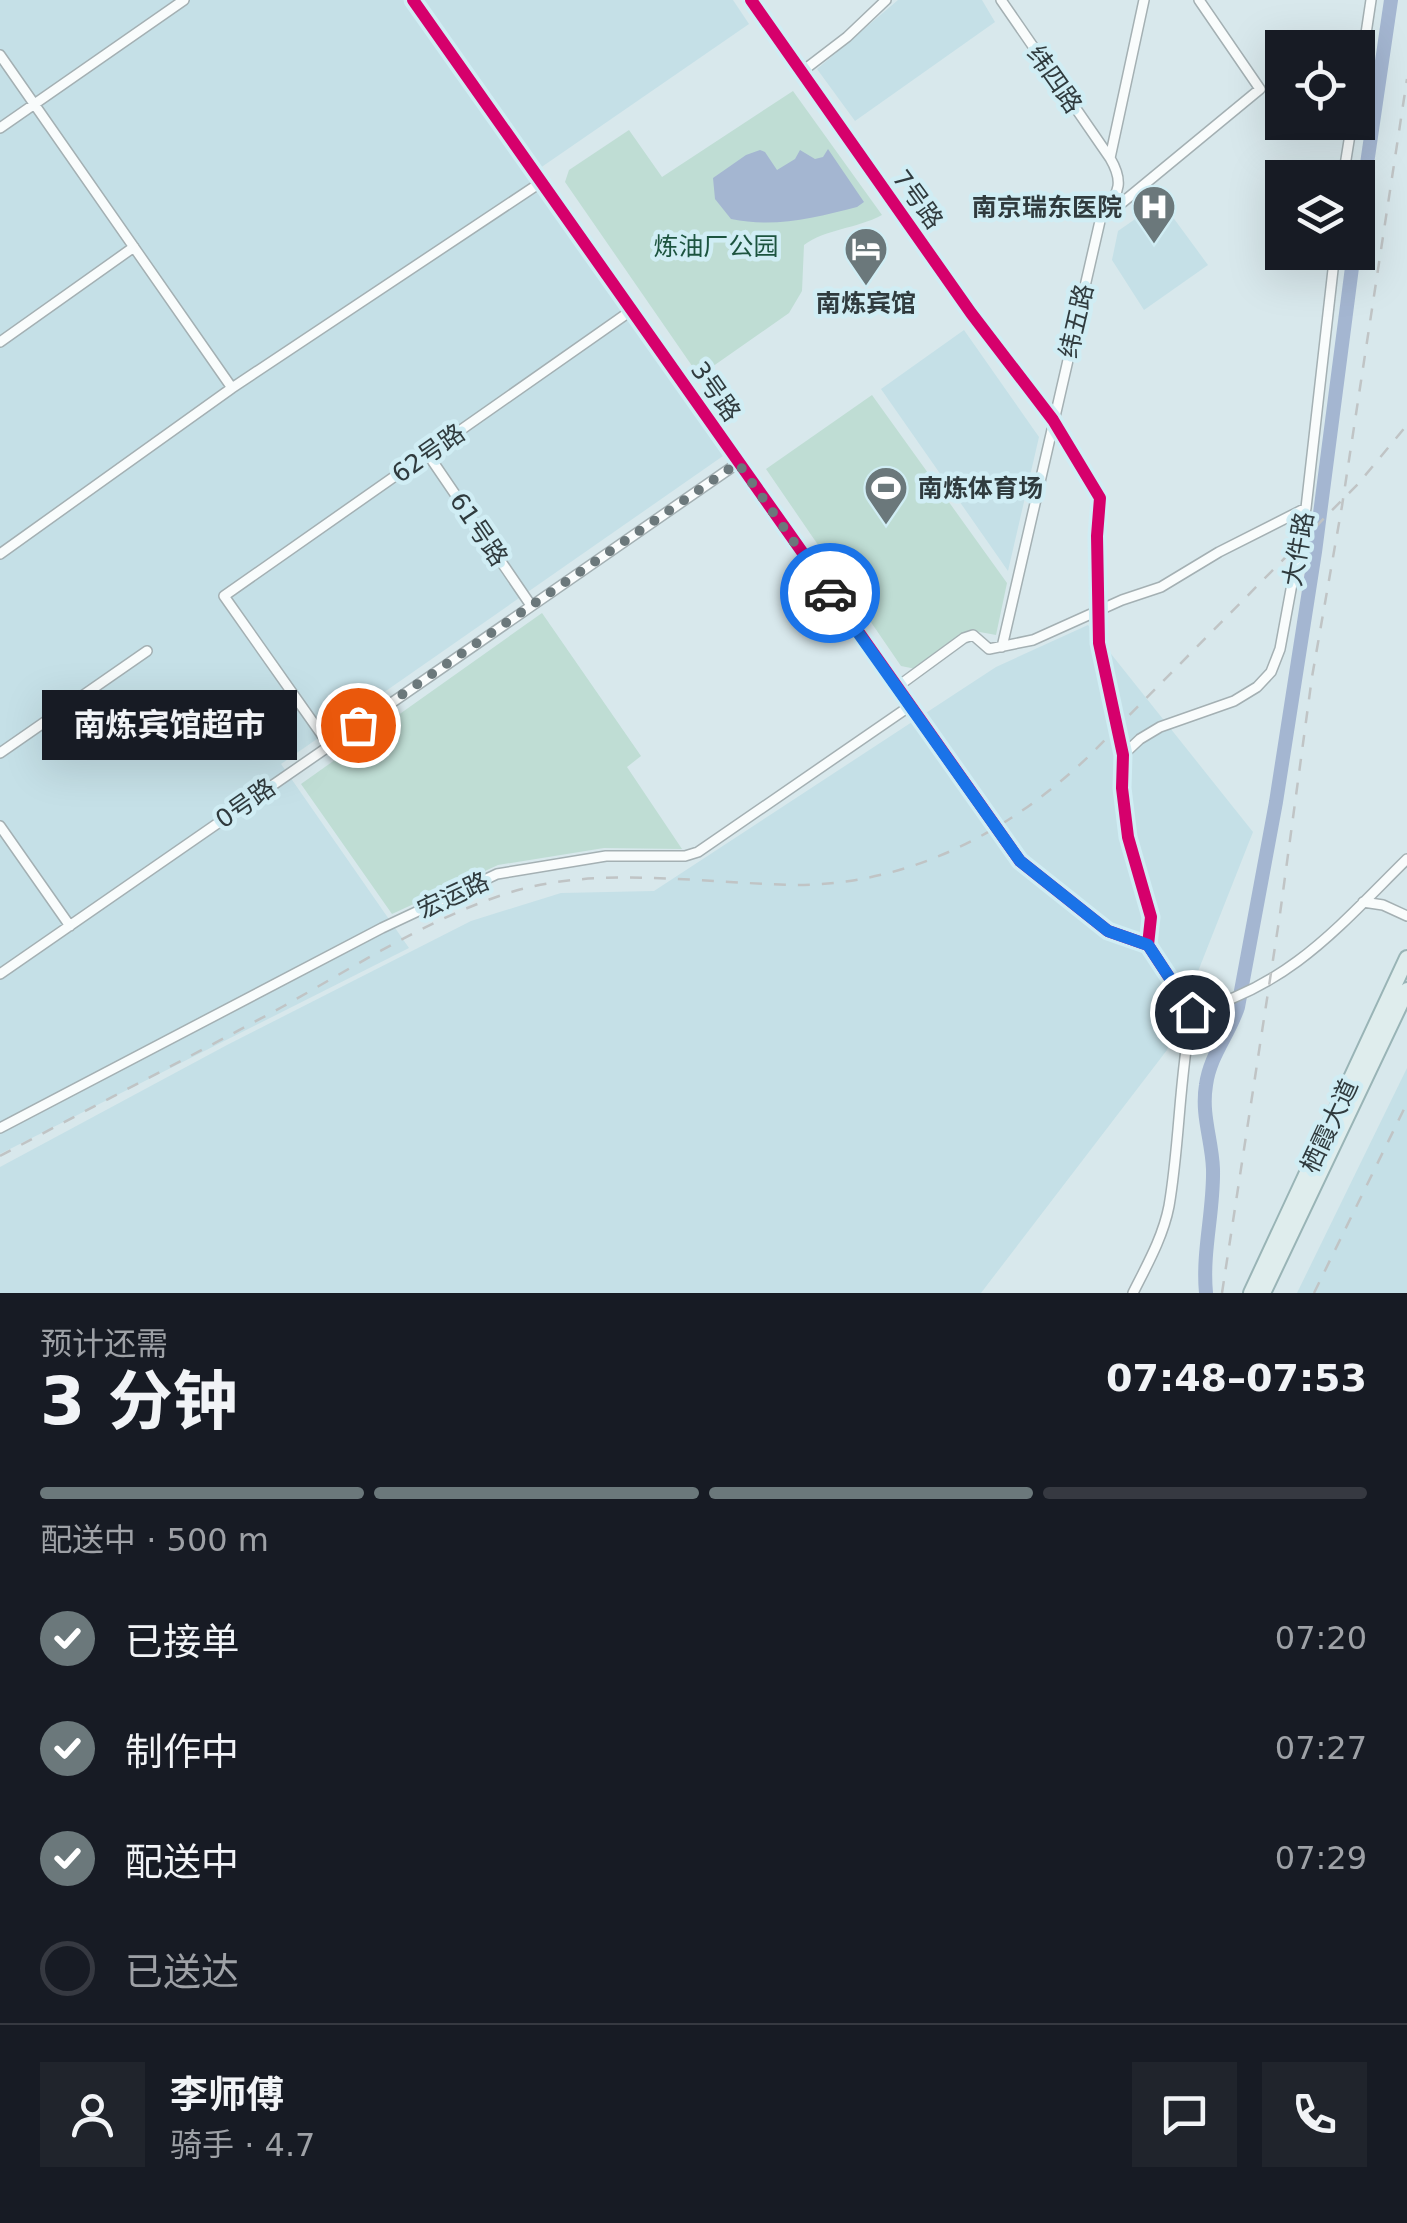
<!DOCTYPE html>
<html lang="zh">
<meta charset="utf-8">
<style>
:root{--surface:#171b24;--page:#20242c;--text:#f1f3f6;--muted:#9ea1a6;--line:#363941;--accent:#6b787b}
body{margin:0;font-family:"DejaVu Sans","Noto Sans SC",sans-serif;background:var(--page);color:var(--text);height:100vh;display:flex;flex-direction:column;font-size:38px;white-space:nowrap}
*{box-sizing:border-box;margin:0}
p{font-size:32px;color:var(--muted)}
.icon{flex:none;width:55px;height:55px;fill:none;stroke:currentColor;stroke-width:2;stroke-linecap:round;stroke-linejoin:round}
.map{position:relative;height:1293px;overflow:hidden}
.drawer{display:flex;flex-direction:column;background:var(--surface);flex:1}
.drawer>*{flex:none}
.buttons{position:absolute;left:1265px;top:30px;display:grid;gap:20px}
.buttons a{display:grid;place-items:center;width:110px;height:110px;border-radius:0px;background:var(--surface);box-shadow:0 10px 40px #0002;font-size:50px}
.pin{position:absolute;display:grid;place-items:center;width:85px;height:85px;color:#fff;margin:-42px;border:5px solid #fff;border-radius:50%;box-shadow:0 2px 10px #0007}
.courier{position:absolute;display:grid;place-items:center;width:100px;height:100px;margin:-50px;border:8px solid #1a73e8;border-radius:50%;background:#fff;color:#222;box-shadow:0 2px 12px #0007}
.bubble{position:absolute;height:70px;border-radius:0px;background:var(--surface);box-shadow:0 10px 40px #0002;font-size:32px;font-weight:700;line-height:70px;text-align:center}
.head em{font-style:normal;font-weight:700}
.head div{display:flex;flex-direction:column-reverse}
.head{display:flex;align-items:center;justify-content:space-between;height:170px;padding:0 40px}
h1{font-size:65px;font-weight:700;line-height:75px}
.bar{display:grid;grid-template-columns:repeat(4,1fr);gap:15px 10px;align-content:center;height:120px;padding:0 40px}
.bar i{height:12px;border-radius:8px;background:var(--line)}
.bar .active{background:var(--accent)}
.bar p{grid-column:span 4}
.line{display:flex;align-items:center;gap:25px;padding:0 40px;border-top:2px solid var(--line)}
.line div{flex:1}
.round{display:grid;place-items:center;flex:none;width:105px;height:105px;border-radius:0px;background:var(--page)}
ol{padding:0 40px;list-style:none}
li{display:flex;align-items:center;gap:30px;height:110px}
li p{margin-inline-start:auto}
li .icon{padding:10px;border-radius:50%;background:var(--accent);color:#fff;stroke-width:4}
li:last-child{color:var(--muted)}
li i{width:55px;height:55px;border:5px solid var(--line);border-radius:50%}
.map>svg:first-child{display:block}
.built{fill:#c5e0e7}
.green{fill:#bfddd4}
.water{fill:#a4b6d1}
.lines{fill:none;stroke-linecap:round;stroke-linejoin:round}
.river{stroke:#a4b6d1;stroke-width:14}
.minor-casing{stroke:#a4b0b3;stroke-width:12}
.primary-casing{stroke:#99b4b6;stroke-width:18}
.minor{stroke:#f9fcfc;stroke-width:9}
.primary{stroke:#dfeded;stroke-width:14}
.rail{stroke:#c0c4c5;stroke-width:2.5;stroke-dasharray:12 12;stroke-linecap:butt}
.cycleway-casing{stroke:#d0edf4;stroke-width:19}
.cycleway{stroke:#d6006c;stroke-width:12}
.done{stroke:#6b787b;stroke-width:10;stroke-dasharray:0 18}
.route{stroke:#1a73e8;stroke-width:12}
.labels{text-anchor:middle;stroke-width:9;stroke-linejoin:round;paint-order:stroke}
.street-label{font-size:25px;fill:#303b3e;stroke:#d0edf4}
.poi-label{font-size:25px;font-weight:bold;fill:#303b3e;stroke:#d0edf4;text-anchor:end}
.park-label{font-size:25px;fill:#1c543f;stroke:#d0edf4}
</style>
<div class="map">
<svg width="1407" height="1293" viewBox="0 0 1407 1293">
<rect width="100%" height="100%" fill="#d8e8ec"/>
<path class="built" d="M0 0H733L749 24 530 175 723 456 281 764 409 948 0 1154Z
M898 0H982L995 22 855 121 817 69Z
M1161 201 1208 265 1144 310 1112 260 1118 231Z
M964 330 1039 437 1008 571 881 389Z
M1088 625 1253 832 1167 1050 981 1293H0V1167L227 1045 471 921 561 893 654 891 996 667Z
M1407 1068V1293H1297Z"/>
<path class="green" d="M793 91 882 215C856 229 825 229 804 245L802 291 789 313 699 376 565 182 569 170 629 130 662 177Z
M872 395 1007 583 996 635 969 630 916 669 901 666 766 469Z
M542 613 641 756 627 767 682 849 604 848 498 865 392 914 301 784Z"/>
<path class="water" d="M828 149 864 202 857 207C814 218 775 228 731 219L715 199 713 178 746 155 760 150 765 152 777 170 795 159 800 150 815 159 823 157Z"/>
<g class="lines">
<path class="river" d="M1358 225 1391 0
M1206 1293C1202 1251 1214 1211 1213 1169 1212 1140 1201 1115 1206 1085 1210 1055 1229 1035 1238 1007L1276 802 1315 552 1354 252"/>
<defs>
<path id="minor" d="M413 0 1020 861 1108 931 1148 945 1192 1012
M751 0 971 313 1053 420 1100 498 1097 536 1099 643 1123 755 1122 788 1128 837 1151 917 1148 945
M1001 0 1110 158
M0 55 232 388
M800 73 847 37 886 0
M1358 87 1371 0
M0 128 184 0
M1343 178 1352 122
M1106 216 1260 89 1199 0
M0 342 134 247
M427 453 530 604
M0 554 232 388 543 181
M1002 647 1100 221C1115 195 1127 187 1110 158L1144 0
M897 687 964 638 973 635 989 649 1033 640 1122 600 1161 587 1219 552 1306 508
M329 745 224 596 632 310
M0 753 147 651
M1123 755 1140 739 1160 727 1234 701 1257 687 1271 672 1280 649 1306 508 1335 252
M0 826 70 926
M1363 902 1383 905 1407 916
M0 974 738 463
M1192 1012C1290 986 1338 927 1407 859
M0 1128 382 928 497 874 606 856H685L698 852 910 706
M1133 1293C1147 1265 1163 1237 1169 1206 1180 1142 1179 1076 1192 1012"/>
<path id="primary" d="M1251 1293 1407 958
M1263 1293 1407 990"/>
</defs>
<use href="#minor" class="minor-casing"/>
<use href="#primary" class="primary-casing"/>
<use href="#minor" class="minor"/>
<use href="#primary" class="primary"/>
<path class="rail" d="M0 1156C94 1106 188 1058 282 1007 354 967 426 920 505 894 570 873 633 877 700 880 730 882 761 884 791 885 907 886 1007 834 1089 756L1358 484 1407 425
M1222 1293 1280 914 1312 677 1342 506 1407 79
M1314 1293 1407 1103"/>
<defs>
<path id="cycleway" d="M413 0 1020 861 1108 931 1148 945 1192 1012
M751 0 971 313 1053 420 1100 498 1097 536 1099 643 1123 755 1122 788 1128 837 1151 917 1148 945"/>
</defs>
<use href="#cycleway" class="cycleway-casing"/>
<use href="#cycleway" class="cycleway"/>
</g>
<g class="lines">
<path class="done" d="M358 725 738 463 830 593"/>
<path class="route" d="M830 593 1020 861 1108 931 1148 945 1192 1012"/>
</g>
<defs>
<symbol id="hospital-pin" viewBox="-11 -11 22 30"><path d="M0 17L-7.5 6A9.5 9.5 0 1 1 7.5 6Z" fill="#6b787b" stroke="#d0edf4"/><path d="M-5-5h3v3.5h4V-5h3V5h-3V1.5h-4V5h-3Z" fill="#fff"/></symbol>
<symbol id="hotel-pin" viewBox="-11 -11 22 30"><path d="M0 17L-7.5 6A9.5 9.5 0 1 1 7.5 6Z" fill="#6b787b" stroke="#d0edf4"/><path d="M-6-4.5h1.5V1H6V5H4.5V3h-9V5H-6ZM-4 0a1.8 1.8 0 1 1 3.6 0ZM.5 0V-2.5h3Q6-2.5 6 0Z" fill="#fff"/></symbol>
<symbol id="stadium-pin" viewBox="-11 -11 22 30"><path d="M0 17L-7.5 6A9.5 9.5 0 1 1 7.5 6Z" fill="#6b787b" stroke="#d0edf4"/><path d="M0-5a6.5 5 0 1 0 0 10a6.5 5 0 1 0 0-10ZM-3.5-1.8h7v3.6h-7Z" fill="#fff"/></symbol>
</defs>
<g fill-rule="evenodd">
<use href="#hospital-pin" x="1129" y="182" width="50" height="68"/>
<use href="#hotel-pin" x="841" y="224" width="50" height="68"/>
<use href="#stadium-pin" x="861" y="463" width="50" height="68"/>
</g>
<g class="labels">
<g class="street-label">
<text transform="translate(1055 79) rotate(55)" y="9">纬四路</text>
<text transform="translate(918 199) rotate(54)" y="9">7号路</text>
<text transform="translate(1076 321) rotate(-77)" y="9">纬五路</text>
<text transform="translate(716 391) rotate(55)" y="9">3号路</text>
<text transform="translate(428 453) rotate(-35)" y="9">62号路</text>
<text transform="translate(479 529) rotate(56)" y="9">61号路</text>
<text transform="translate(1298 549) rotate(-80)" y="9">大件路</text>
<text transform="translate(245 803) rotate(-35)" y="9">0号路</text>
<text transform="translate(453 895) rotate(-25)" y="9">宏运路</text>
<text transform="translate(1329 1126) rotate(-65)" y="9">栖霞大道</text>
</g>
<g class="poi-label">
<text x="1122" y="216">南京瑞东医院</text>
<text x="866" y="312" text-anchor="middle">南炼宾馆</text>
<text x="918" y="497" text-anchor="start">南炼体育场</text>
</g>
<g class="park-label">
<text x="716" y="255">炼油厂公园</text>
</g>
</g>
</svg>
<div class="buttons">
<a><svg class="icon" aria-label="locate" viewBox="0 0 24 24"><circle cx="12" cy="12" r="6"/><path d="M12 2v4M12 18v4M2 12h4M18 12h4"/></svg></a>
<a><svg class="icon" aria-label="layers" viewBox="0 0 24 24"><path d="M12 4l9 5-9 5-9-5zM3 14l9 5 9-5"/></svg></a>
</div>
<div class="pin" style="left:358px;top:725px;background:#ea580c"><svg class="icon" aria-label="bag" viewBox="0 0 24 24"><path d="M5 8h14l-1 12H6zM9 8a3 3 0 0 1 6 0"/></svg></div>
<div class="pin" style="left:1192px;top:1012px;background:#1f2937"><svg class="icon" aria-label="home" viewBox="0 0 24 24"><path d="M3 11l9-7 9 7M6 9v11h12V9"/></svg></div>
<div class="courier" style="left:830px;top:593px"><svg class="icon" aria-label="car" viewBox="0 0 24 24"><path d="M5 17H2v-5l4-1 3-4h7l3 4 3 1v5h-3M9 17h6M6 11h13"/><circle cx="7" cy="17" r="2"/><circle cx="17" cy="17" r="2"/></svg></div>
<div class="bubble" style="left:42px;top:690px;width:255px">南炼宾馆超市</div>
</div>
<section class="drawer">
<div class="head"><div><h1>3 分钟</h1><p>预计还需</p></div><em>07:48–07:53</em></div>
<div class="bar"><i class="active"></i><i class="active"></i><i class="active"></i><i></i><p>配送中 · 500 m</p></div>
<ol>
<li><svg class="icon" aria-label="check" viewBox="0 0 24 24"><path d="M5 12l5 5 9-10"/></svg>已接单<p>07:20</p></li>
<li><svg class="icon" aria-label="check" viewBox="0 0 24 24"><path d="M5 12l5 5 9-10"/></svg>制作中<p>07:27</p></li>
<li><svg class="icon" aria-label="check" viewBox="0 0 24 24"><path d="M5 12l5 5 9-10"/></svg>配送中<p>07:29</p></li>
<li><i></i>已送达</li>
</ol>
<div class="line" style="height:180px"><a class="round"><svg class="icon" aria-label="person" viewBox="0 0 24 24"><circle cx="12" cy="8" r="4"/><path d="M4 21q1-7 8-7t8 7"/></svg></a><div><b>李师傅</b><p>骑手 · 4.7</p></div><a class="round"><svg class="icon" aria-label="chat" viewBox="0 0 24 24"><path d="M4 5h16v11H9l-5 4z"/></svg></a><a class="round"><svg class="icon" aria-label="phone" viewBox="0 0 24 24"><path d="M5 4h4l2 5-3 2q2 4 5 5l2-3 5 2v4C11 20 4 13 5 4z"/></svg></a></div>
</section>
